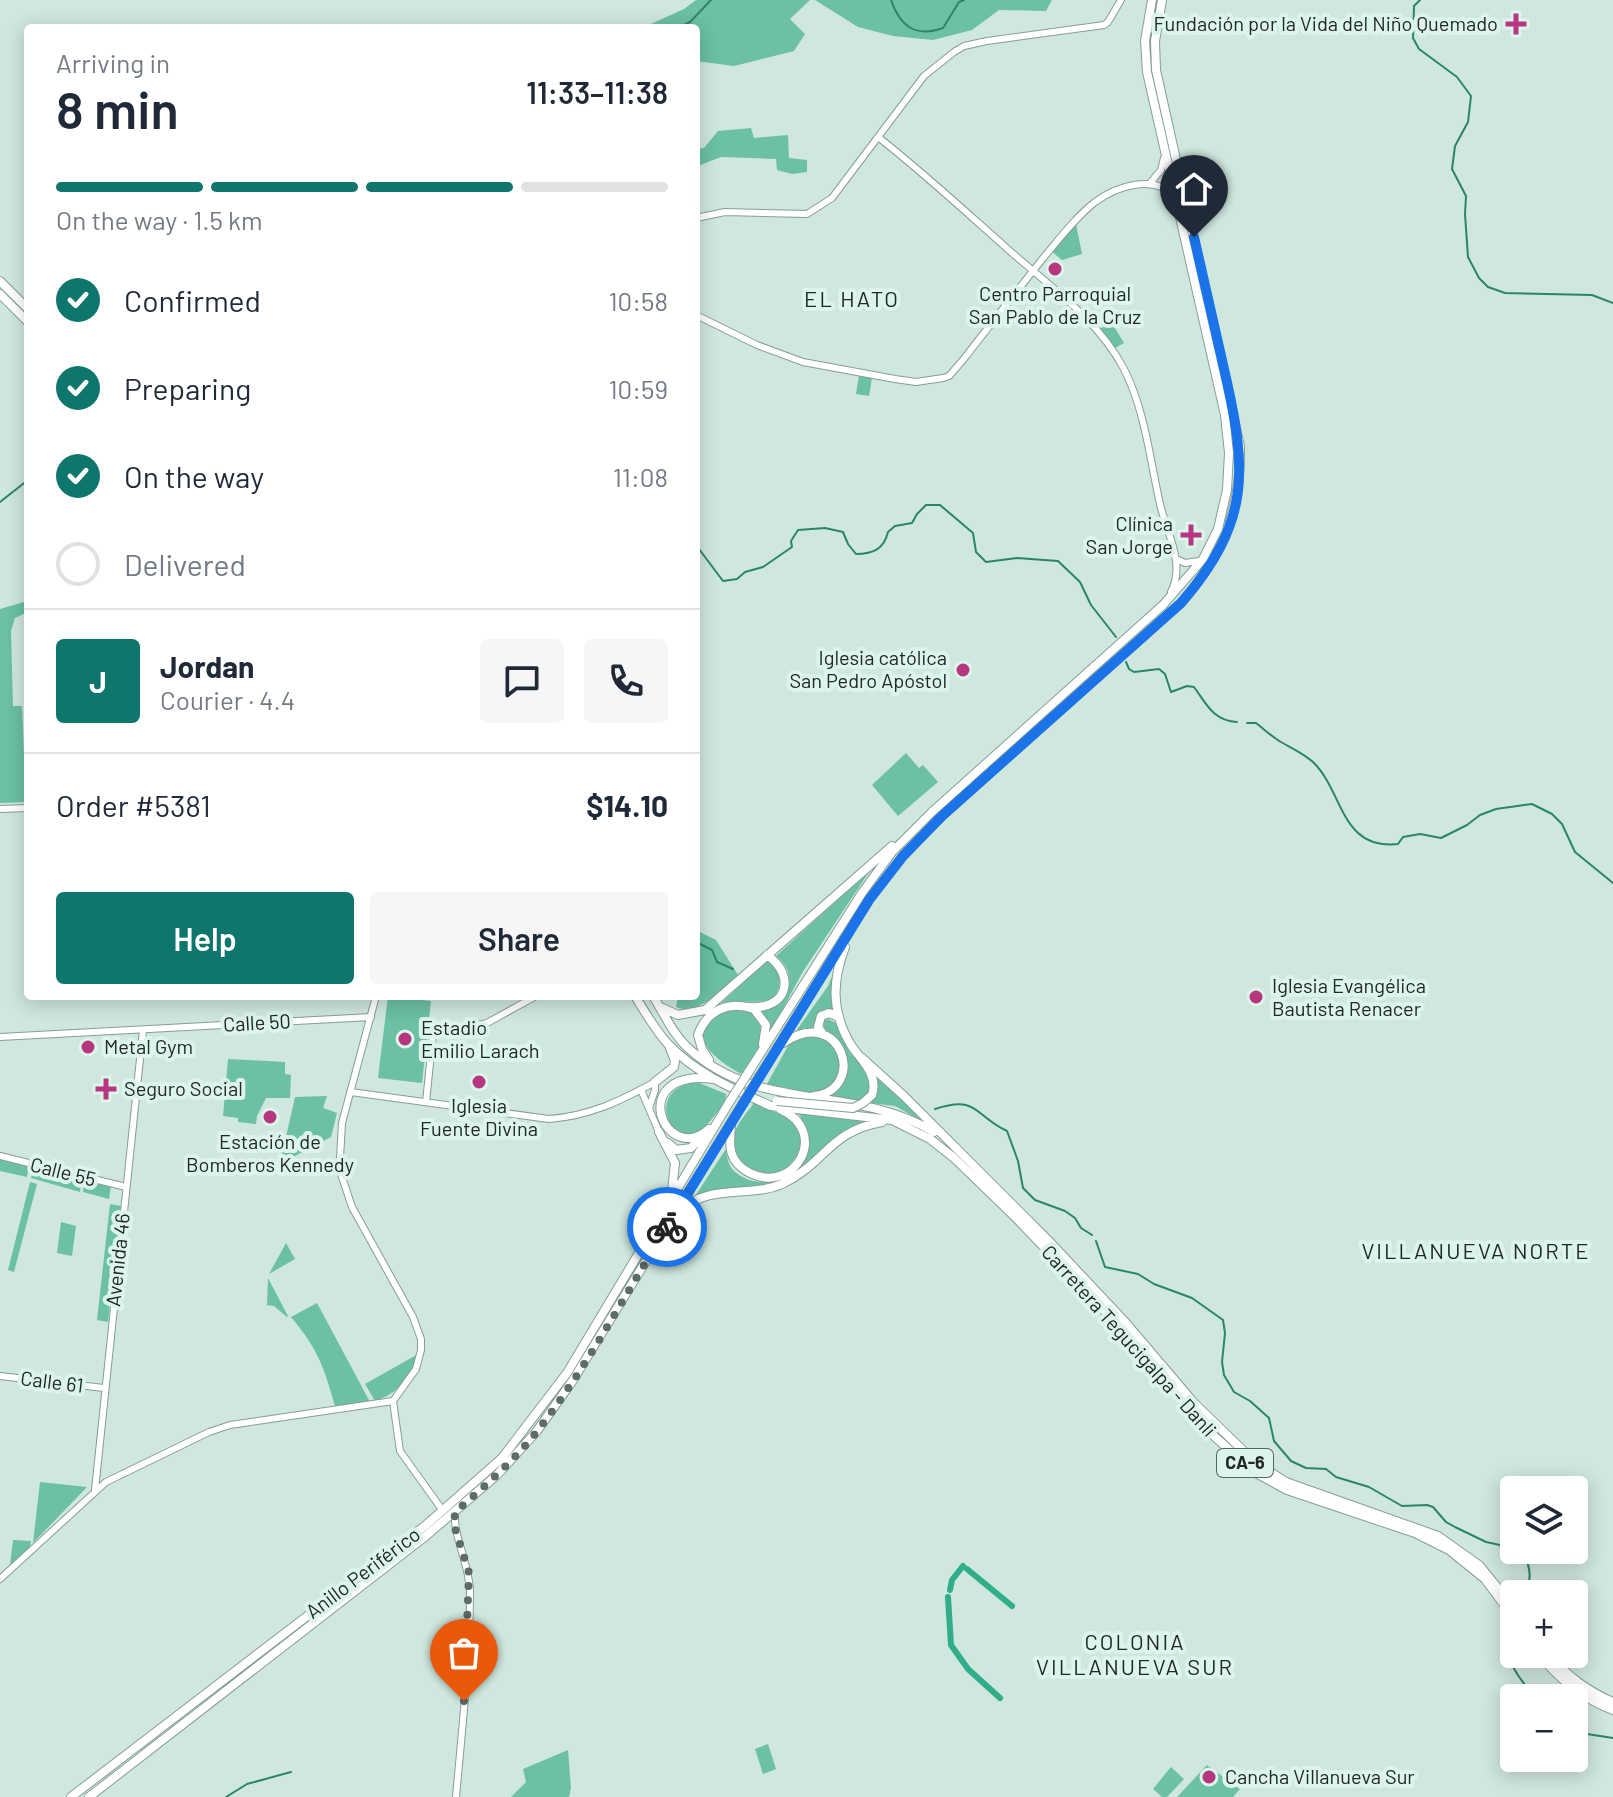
<!DOCTYPE html>
<meta charset="utf-8">
<style>
:root{--surface:#fff;--page:#f6f6f7;--text:#1f2937;--muted:#747a83;--line:#e0e1e3;--accent:#0f766e}
body{margin:0;font-family:Barlow,sans-serif;background:var(--page);color:var(--text);height:100vh;display:flex;flex-direction:column;font-size:30px;white-space:nowrap}
*{box-sizing:border-box;margin:0}
p{font-size:26px;color:var(--muted)}
.icon{flex:none;width:44px;height:44px;fill:none;stroke:currentColor;stroke-width:2;stroke-linecap:round;stroke-linejoin:round}
.map{position:relative;flex:1;overflow:hidden}
.drawer{position:absolute;left:24px;top:24px;width:676px;height:976px;display:flex;flex-direction:column;background:var(--surface);border-radius:8px;box-shadow:0 4px 20px #0003}
.drawer>*{flex:none}
.buttons{position:absolute;left:1500px;top:1476px;display:grid;gap:16px}
.buttons a{display:grid;place-items:center;width:88px;height:88px;border-radius:8px;background:var(--surface);box-shadow:0 4px 20px #0003;font-size:40px}
.pin{position:absolute;display:grid;place-items:center;width:68px;height:68px;color:#fff;margin:-82px -34px;border-radius:50% 50% 50% 0;rotate:-45deg;box-shadow:0 0 8px #0007}
.pin .icon{rotate:45deg}
.courier{position:absolute;display:grid;place-items:center;width:80px;height:80px;margin:-40px;border:6px solid #1a73e8;border-radius:50%;background:#fff;color:#222;box-shadow:0 2px 10px #0007}
.summary em{font-style:normal;font-weight:600}
.summary div{display:flex;flex-direction:column-reverse}
.summary{display:flex;align-items:center;justify-content:space-between;height:136px;padding:0 32px}
h1{font-size:52px;font-weight:600;line-height:60px}
.bar{display:grid;grid-template-columns:repeat(4,1fr);gap:12px 8px;align-content:center;height:96px;padding:0 32px}
.bar i{height:10px;border-radius:6px;background:var(--line)}
.bar .active{background:var(--accent)}
.bar p{grid-column:span 4}
.line{display:flex;align-items:center;gap:20px;padding:0 32px;border-top:2px solid var(--line)}
.line div{flex:1}
.round{display:grid;place-items:center;flex:none;width:84px;height:84px;border-radius:8px;background:var(--page)}
ol{padding:0 32px;list-style:none}
li{display:flex;align-items:center;gap:24px;height:88px}
li p{margin-inline-start:auto}
li .icon{padding:8px;border-radius:50%;background:var(--accent);color:#fff;stroke-width:4}
li:last-child{color:var(--muted)}
li i{width:44px;height:44px;border:4px solid var(--line);border-radius:50%}
.primary-button{display:flex;gap:16px;margin-top:auto;padding:16px 32px}
.primary-button a{flex:1;height:92px;border-radius:8px;background:var(--accent);color:#fff;font-size:32px;font-weight:600;line-height:92px;text-align:center}
.primary-button a+a{background:var(--page);color:var(--text)}
.map>svg:first-child{display:block}
.green{fill:#6bc1a2}
.lines{fill:none;stroke-linecap:round;stroke-linejoin:round}
.stream{stroke:#2a866b;stroke-width:2}
.canal{stroke:#2fae89;stroke-width:6}
.tertiary-casing{stroke:#879e94;stroke-width:8}
.trunk-casing{stroke:#879e94;stroke-width:10}
.tertiary{stroke:#fff;stroke-width:6}
.trunk{stroke:#fff;stroke-width:8}
.trunk-bridge-casing{stroke:#879e94;stroke-width:10;stroke-linecap:butt}
.trunk-bridge{stroke:#fff;stroke-width:8}
.done{stroke:#5d6c66;stroke-width:8;stroke-dasharray:0 14.4}
.route{stroke:#1a73e8;stroke-width:10}
.poi-dot{fill:#b63681;stroke:#dcf4ea;stroke-width:3}
.labels{text-anchor:middle;stroke-width:8;stroke-linejoin:round;paint-order:stroke}
.shield{fill:#dcf4ea;stroke:#586661;stroke-width:2}
.shield-label{font-size:18px;font-weight:bold;fill:#202926}
.poi-label{font-size:20px;fill:#202926;stroke:#dcf4ea;text-anchor:start}
.street-label{font-size:20px;fill:#202926;stroke:#dcf4ea}
.neighbourhood-label{font-size:22px;letter-spacing:2px;fill:#202926;stroke:#dcf4ea}
</style>
<div class="map">
<svg width="1613" height="1797" viewBox="0 0 1613 1797">
<rect width="100%" height="100%" fill="#cfe7dd"/>
<path class="green" d="M696 0H810L790 19 805 34 794 51 734 66 696 61V28H642L684 9Z
M815 0H1052L1046 11 999 10 972 30 933 40 893 36 858 27Z
M751 128 754 138 788 135 789 158 807 160V172L792 174 777 170 776 159 721 157 698 166 696 195V149L704 148 718 131Z
M1076 224 1082 254 1062 260 1050 250Z
M1112 323 1124 343 1112 350 1097 330Z
M859 375 872 378 869 396 856 394Z
M24 602 28 603V612L15 618 11 631 13 706H22L26 802 0 803V609Z
M906 753 919 768 923 765 938 782 898 816 872 785Z
M871 869 802 973 769 1035 768 1020 759 1010C788 1005 801 976 776 956Z
M696 930 716 940 738 975C722 988 699 1017 676 1007L678 996H696Z
M767 961C781 970 784 987 772 999 755 1005 739 999 721 1003Z
M835 969 834 1010 826 1009 820 1011 815 1022 817 1031 805 1028 796 1031 828 986Z
M388 996 431 1001 422 1083 378 1078Z
M733 1008 752 1011C772 1039 758 1049 741 1074 707 1055 678 1027 733 1008Z
M828 1019 836 1023 850 1053 870 1074 872 1086 864 1101 822 1097 842 1084C854 1060 843 1044 824 1029V1021Z
M816 1034C821 1037 828 1040 832 1044 846 1059 841 1084 822 1091 804 1097 783 1090 767 1084L788 1046 796 1039Z
M228 1059 285 1062V1074L291 1075 290 1098H266L257 1116 256 1124 238 1122V1118L223 1116Z
M875 1071 926 1123 895 1106 871 1103 878 1091Z
M697 1082 726 1094C726 1105 717 1112 711 1120 676 1166 638 1088 697 1082Z
M327 1096 323 1108 337 1113 331 1137 280 1164 295 1097Z
M754 1103 791 1119 803 1137C792 1197 723 1176 734 1135 737 1123 747 1113 754 1103Z
M798 1113 870 1121C856 1125 842 1131 831 1141 817 1153 805 1171 788 1178 760 1191 725 1186 695 1196L726 1149C727 1157 728 1166 735 1172 770 1201 832 1164 798 1113Z
M0 1158 29 1165 27 1177 0 1171Z
M34 1166 82 1178 80 1192 31 1178Z
M85 1179 111 1185 109 1199 83 1192Z
M30 1182 37 1184 14 1272 8 1270Z
M110 1204 121 1206 108 1322 97 1320Z
M61 1222 76 1226 72 1256 57 1253Z
M286 1243 295 1259 269 1274Z
M268 1278 288 1316 287 1317 274 1306 267 1305Z
M317 1303 370 1402 335 1406C324 1367 318 1349 291 1317Z
M420 1353C414 1376 397 1394 375 1401L365 1384Z
M40 1482 87 1487 33 1543Z
M13 1540 31 1541 30 1547 10 1565Z
M768 1744 776 1769 763 1774 755 1749Z
M568 1750 571 1788 569 1797H511L526 1782 523 1769Z
M1207 1765 1240 1789 1233 1797H1177Z
M1171 1767 1184 1779 1167 1797H1162L1153 1789Z"/>
<g class="lines">
<path class="stream" d="M891 0C900 26 915 38 943 28L959 2 964 0
M1420 0 1414 6 1413 38 1419 49 1457 77 1471 96 1468 122 1455 146 1452 169 1466 196 1465 214 1468 257 1479 278 1488 287 1505 293 1592 295 1613 303
M678 28 690 22 711 0
M0 502 28 480
M696 545 723 581 737 579 745 572 763 567 792 547 791 541 798 530 825 528 843 532 848 544 856 554C873 554 884 549 888 532L895 526 912 523 917 514 926 505H940L973 533 976 552 986 562 1017 558 1058 561 1080 582 1091 605 1116 637
M1126 662 1129 669 1134 672 1159 669 1165 674 1171 692 1187 686 1194 687C1206 703 1213 721 1237 722
M1247 723H1256C1264 729 1272 737 1281 742 1293 749 1303 753 1313 762 1344 792 1340 850 1398 844L1403 837 1420 834 1441 838 1467 825 1480 815 1496 809 1532 804 1552 814 1562 824 1575 852 1613 883
M696 942 712 950 717 962 733 969
M935 1109C979 1095 973 1115 1007 1131L1018 1161 1023 1188 1035 1200 1065 1211 1075 1218 1081 1228 1092 1235
M1096 1241 1105 1267 1138 1274 1154 1284 1192 1298 1223 1320 1225 1333 1222 1362 1224 1375 1234 1392 1250 1401 1269 1418 1274 1441 1291 1461 1306 1468 1326 1469 1336 1477 1369 1487 1402 1506 1427 1505 1433 1507 1446 1522 1455 1527 1486 1542 1514 1548
M1519 1550C1531 1561 1532 1579 1526 1594
M1502 1632C1505 1659 1518 1678 1536 1698
M1574 1732 1613 1738
M226 1797 247 1784 291 1772"/>
<path class="canal" d="M967 1569 1012 1606
M950 1590 952 1580 963 1566
M948 1597 951 1645 968 1669 1000 1698"/>
<defs>
<path id="tertiary" d="M878 137C924 173 967 213 1011 252 1051 287 1099 321 1124 369 1145 410 1150 460 1160 504 1166 531 1186 564 1171 592
M1151 182 1161 170 1164 158
M696 218 725 212 807 214 832 198 924 76 954 52 964 46 987 41 1104 25 1108 22 1121 0
M696 315 757 345 803 362 895 379 916 382 943 378 949 376 963 360C990 325 1017 291 1044 257 1060 238 1076 217 1095 202 1117 186 1154 174 1174 196
M1176 559 1185 563 1199 561
M0 809 28 808
M0 1037 371 1017
M641 1090 659 1132
M351 1092 549 1119C590 1116 620 1101 655 1082
M426 1102 433 1034 487 1023 536 996
M649 1108 655 1090V1082
M0 1156 126 1187
M0 1376 104 1388
M393 1401 400 1451 443 1511
M95 1490 143 1030
M455 1512C453 1537 469 1562 470 1591 470 1660 462 1729 456 1797
M0 1579 106 1482 209 1432 230 1425 393 1401 416 1369 421 1350V1339L413 1317 352 1207 341 1174 340 1158 342 1123 376 996"/>
<path id="trunk" d="M0 281 28 309
M0 294 28 322
M845 947C832 981 831 1012 851 1045 861 1060 879 1075 872 1095
M635 996C645 1012 655 1030 668 1044 695 1073 735 1090 771 1106L892 1120 930 1139 953 1157 1016 1218 1092 1297 1214 1436 1254 1472 1287 1490 1415 1533 1449 1550 1485 1579 1514 1618
M653 996C664 1013 672 1033 687 1047 760 1115 853 1083 934 1132
M660 1007 678 1015 705 1010 892 846
M750 1007C787 1010 797 976 767 955
M823 1034 818 1027 821 1016 829 1013 839 1017
M783 1043C842 1003 868 1090 814 1096
M862 1058 904 1096 1048 1240 1126 1323 1195 1404 1256 1463 1286 1482 1438 1536 1479 1565 1514 1608
M709 1060 702 1049 698 1035C707 1010 729 1000 754 1009L766 1025 763 1044
M748 1073 862 893 892 852 932 812 1163 605 1203 559 1218 529 1227 490 1229 453 1225 415 1147 72 1145 41 1152 0
M759 1077 869 900 903 856 942 816 1181 603C1223 555 1241 511 1240 446L1156 70 1155 41 1162 0
M655 1082 674 1067 675 1061 670 1048
M731 1125C729 1146 728 1162 750 1173 795 1195 831 1132 780 1109
M709 1129C665 1168 624 1068 714 1079
M659 1132 675 1163 672 1191
M668 1143 676 1150 691 1148 705 1133
M681 1211C708 1183 750 1198 782 1184 825 1164 829 1131 882 1122
M1539 1654C1559 1679 1583 1699 1613 1710
M1549 1654C1565 1675 1589 1692 1613 1702
M71 1797 426 1525 502 1458 567 1373 730 1101
M89 1797 427 1535 497 1475 537 1431 573 1380 741 1106"/>
</defs>
<use href="#tertiary" class="tertiary-casing"/>
<use href="#trunk" class="trunk-casing"/>
<use href="#tertiary" class="tertiary"/>
<use href="#trunk" class="trunk"/>
<defs>
<path id="trunk-bridge" d="M730 1101 748 1073
M777 1101 853 1108 863 1103 872 1095
M741 1106 759 1077"/>
</defs>
<use href="#trunk-bridge" class="trunk-bridge-casing"/>
<use href="#trunk-bridge" class="trunk-bridge"/>
</g>
<g class="lines">
<path class="done" d="M464 1701 469 1573 454 1525 455 1512C484 1487 514 1461 538 1430 587 1367 625 1295 667 1227"/>
<path class="route" d="M667 1227 869 900 903 856 942 816 1181 603C1252 521 1247 469 1224 369 1214 325 1204 281 1194 237"/>
</g>
<g class="poi-dot">
<path d="M1512 12h8v8h8v8h-8v8h-8v-8h-8v-8h8z"/>
<circle cx="1055" cy="269" r="8"/>
<path d="M1187 523h8v8h8v8h-8v8h-8v-8h-8v-8h8z"/>
<circle cx="963" cy="670" r="8"/>
<circle cx="1256" cy="997" r="8"/>
<circle cx="405" cy="1039" r="8"/>
<circle cx="88" cy="1047" r="8"/>
<circle cx="479" cy="1082" r="8"/>
<path d="M102 1077h8v8h8v8h-8v8h-8v-8h-8v-8h8z"/>
<circle cx="270" cy="1117" r="8"/>
<circle cx="1209" cy="1777" r="8"/>
</g>
<g class="labels">
<rect class="shield" x="1217" y="1449" width="56" height="28" rx="6"/>
<g class="shield-label">
<text x="1245" y="1469">CA-6</text>
</g>
<g class="poi-label">
<text x="1498" y="31" text-anchor="end">Fundación por la Vida del Niño Quemado</text>
<text x="1055" y="301" text-anchor="middle">Centro Parroquial<tspan x="1055" dy="23">San Pablo de la Cruz</tspan></text>
<text x="1173" y="531" text-anchor="end">Clínica<tspan x="1173" dy="23">San Jorge</tspan></text>
<text x="947" y="665" text-anchor="end">Iglesia católica<tspan x="947" dy="23">San Pedro Apóstol</tspan></text>
<text x="1272" y="993">Iglesia Evangélica<tspan x="1272" dy="23">Bautista Renacer</tspan></text>
<text x="421" y="1035">Estadio<tspan x="421" dy="23">Emilio Larach</tspan></text>
<text x="104" y="1054">Metal Gym</text>
<text x="124" y="1096">Seguro Social</text>
<text x="479" y="1113" text-anchor="middle">Iglesia<tspan x="479" dy="23">Fuente Divina</tspan></text>
<text x="270" y="1149" text-anchor="middle">Estación de<tspan x="270" dy="23">Bomberos Kennedy</tspan></text>
<text x="1225" y="1784">Cancha Villanueva Sur</text>
</g>
<g class="street-label">
<text transform="translate(257 1023) rotate(-3)" y="7">Calle 50</text>
<text transform="translate(63 1172) rotate(14)" y="7">Calle 55</text>
<text transform="translate(118 1260) rotate(-84)" y="7">Avenida 46</text>
<text transform="translate(1129 1341) rotate(48)" y="7">Carretera Tegucigalpa - Danli</text>
<text transform="translate(52 1382) rotate(7)" y="7">Calle 61</text>
<text transform="translate(363 1573) rotate(-37)" y="7">Anillo Periférico</text>
</g>
<g class="neighbourhood-label">
<text x="852" y="307">EL HATO</text>
<text x="1476" y="1259">VILLANUEVA NORTE</text>
<text x="1135" y="1650">COLONIA<tspan x="1135" dy="25">VILLANUEVA SUR</tspan></text>
</g>
</g>
</svg>
<div class="buttons">
<a><svg class="icon" aria-label="layers" viewBox="0 0 24 24"><path d="M12 4l9 5-9 5-9-5zM3 14l9 5 9-5"/></svg></a>
<a>+</a>
<a>−</a>
</div>
<div class="pin" style="left:464px;top:1701px;background:#ea580c"><svg class="icon" aria-label="bag" viewBox="0 0 24 24"><path d="M5 8h14l-1 12H6zM9 8a3 3 0 0 1 6 0"/></svg></div>
<div class="pin" style="left:1194px;top:237px;background:#1f2937"><svg class="icon" aria-label="home" viewBox="0 0 24 24"><path d="M3 11l9-7 9 7M6 9v11h12V9"/></svg></div>
<div class="courier" style="left:667px;top:1227px"><svg class="icon" aria-label="bike" viewBox="0 0 24 24"><circle cx="6" cy="16" r="4"/><circle cx="18" cy="16" r="4"/><path d="M6 16l4-8h5l3 8M10 8l3 8H6M13 5h3"/></svg></div>
<section class="drawer">
<div class="summary"><div><h1>8 min</h1><p>Arriving in</p></div><em>11:33–11:38</em></div>
<div class="bar"><i class="active"></i><i class="active"></i><i class="active"></i><i></i><p>On the way · 1.5 km</p></div>
<ol>
<li><svg class="icon" aria-label="check" viewBox="0 0 24 24"><path d="M5 12l5 5 9-10"/></svg>Confirmed<p>10:58</p></li>
<li><svg class="icon" aria-label="check" viewBox="0 0 24 24"><path d="M5 12l5 5 9-10"/></svg>Preparing<p>10:59</p></li>
<li><svg class="icon" aria-label="check" viewBox="0 0 24 24"><path d="M5 12l5 5 9-10"/></svg>On the way<p>11:08</p></li>
<li><i></i>Delivered</li>
</ol>
<div class="line" style="height:144px"><b class="round" style="background:var(--accent);color:#fff">J</b><div><b>Jordan</b><p>Courier · 4.4</p></div><a class="round"><svg class="icon" aria-label="chat" viewBox="0 0 24 24"><path d="M4 5h16v11H9l-5 4z"/></svg></a><a class="round"><svg class="icon" aria-label="phone" viewBox="0 0 24 24"><path d="M5 4h4l2 5-3 2q2 4 5 5l2-3 5 2v4C11 20 4 13 5 4z"/></svg></a></div>
<div class="line" style="height:104px"><div>Order #5381</div><b>$14.10</b></div>
<div class="primary-button"><a>Help</a><a>Share</a></div>
</section>
</div>
